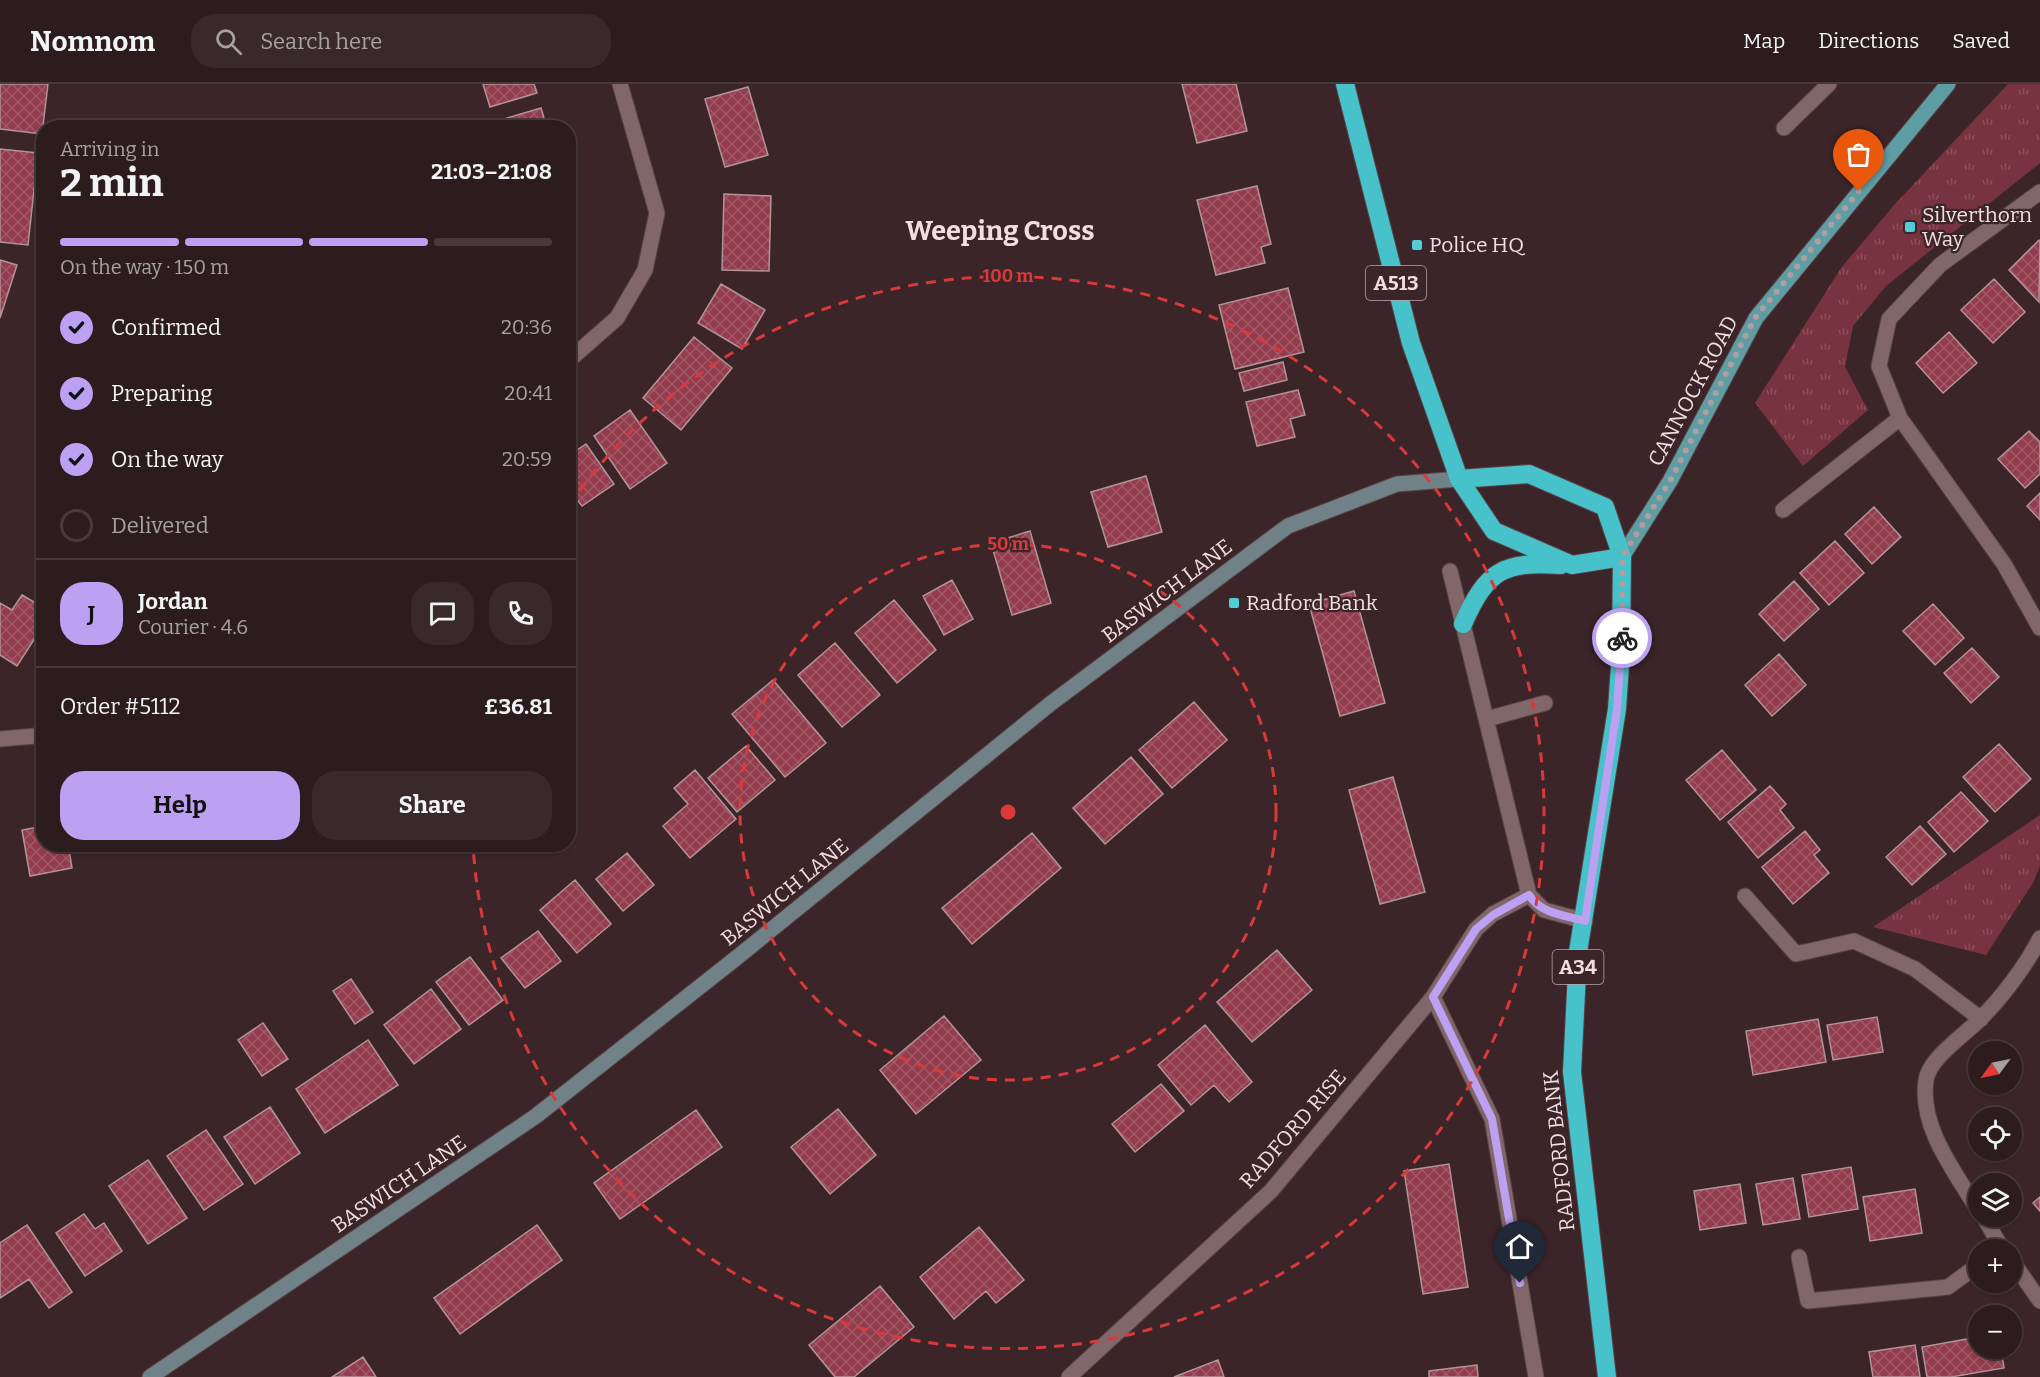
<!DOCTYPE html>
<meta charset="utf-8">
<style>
:root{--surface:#2d1c1e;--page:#39292b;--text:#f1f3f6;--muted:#a7a1a4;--line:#483a3c;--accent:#bca0f2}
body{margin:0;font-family:Bitter,serif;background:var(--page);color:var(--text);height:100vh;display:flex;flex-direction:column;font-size:22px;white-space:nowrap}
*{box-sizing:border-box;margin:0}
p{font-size:20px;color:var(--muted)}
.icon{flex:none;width:33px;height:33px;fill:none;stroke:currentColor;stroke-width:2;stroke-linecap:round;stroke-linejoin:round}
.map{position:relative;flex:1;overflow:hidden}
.drawer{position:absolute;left:36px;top:36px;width:540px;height:732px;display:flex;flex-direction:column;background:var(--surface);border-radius:24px;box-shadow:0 2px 4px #0004,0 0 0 2px var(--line)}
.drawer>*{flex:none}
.needle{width:39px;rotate:237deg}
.controls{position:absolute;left:1968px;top:957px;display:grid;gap:12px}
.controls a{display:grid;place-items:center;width:54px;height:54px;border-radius:50%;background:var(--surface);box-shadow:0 2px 4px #0004,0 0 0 2px var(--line);font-size:30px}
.pin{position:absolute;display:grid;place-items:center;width:51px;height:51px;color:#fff;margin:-62px -26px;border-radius:50% 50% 50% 0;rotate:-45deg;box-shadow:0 0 6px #0007}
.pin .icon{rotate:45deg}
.courier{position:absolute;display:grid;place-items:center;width:60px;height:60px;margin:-30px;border:4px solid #bca0f2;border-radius:50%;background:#fff;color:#222;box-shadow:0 2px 8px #0007}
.head em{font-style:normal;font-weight:700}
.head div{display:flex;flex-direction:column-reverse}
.head{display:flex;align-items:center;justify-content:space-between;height:102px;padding:0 24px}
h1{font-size:39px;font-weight:700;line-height:45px}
.bar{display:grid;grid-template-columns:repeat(4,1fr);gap:9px 6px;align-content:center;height:72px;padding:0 24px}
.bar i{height:8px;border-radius:4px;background:var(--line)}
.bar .on{background:var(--accent)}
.bar p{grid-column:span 4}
.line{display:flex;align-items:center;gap:15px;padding:0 24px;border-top:2px solid var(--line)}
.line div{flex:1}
.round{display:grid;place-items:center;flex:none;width:63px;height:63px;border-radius:24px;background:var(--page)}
ol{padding:0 24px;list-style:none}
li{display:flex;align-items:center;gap:18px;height:66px}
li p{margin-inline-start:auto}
li .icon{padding:6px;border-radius:50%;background:var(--accent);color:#111;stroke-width:4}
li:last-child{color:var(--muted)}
li i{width:33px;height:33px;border:3px solid var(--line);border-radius:50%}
.cta{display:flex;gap:12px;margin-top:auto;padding:12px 24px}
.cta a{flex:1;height:69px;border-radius:24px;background:var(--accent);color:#111;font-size:24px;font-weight:700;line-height:69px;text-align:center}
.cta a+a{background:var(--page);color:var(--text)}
header{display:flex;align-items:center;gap:36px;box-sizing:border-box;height:84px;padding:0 30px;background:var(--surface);border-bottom:2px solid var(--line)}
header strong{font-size:28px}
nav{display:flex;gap:33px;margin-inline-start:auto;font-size:21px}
.search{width:420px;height:54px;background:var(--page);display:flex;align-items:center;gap:15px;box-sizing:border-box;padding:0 21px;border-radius:24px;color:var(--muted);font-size:22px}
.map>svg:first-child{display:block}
.grass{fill:url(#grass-tufts)}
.building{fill:url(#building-cross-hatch);stroke:#b19497;stroke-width:1.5}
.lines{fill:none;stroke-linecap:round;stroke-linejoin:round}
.street-casing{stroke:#574447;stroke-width:17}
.secondary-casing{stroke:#574447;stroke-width:17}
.primary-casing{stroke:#574447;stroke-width:17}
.highway-casing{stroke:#574447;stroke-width:20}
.street{stroke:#82676a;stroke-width:15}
.secondary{stroke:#708287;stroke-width:15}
.primary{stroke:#5f9da4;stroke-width:15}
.highway{stroke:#47c1ca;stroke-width:18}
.done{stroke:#b09ea0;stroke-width:6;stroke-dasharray:0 10.8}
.route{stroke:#bca0f2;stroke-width:8}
.ring{fill:none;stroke:#d83a3a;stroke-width:3;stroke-dasharray:10 8}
.poi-dot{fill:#52ccd5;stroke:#3c2528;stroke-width:2}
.labels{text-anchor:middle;stroke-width:4.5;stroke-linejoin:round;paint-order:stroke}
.shield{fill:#3c2528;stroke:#b9a7aa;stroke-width:1.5}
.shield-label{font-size:20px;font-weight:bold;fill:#efdfe1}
.poi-label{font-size:21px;fill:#efdfe1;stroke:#3c2528;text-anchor:start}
.street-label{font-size:21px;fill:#efdfe1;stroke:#3c2528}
.district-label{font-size:27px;font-weight:bold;fill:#efdfe1;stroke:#3c2528}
.centre{fill:#d83a3a;stroke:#3c2528;stroke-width:3}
.ring-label{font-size:18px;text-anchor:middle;font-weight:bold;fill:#d83a3a;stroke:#3c2528;stroke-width:4.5;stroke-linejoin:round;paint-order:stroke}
</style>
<header>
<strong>Nomnom</strong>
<div class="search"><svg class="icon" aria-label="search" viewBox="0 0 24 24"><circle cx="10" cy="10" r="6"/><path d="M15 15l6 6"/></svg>Search here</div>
<nav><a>Map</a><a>Directions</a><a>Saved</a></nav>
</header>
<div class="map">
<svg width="2040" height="1293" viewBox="0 0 2040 1293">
<defs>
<pattern id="grass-tufts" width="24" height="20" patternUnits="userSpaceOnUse" patternTransform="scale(1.5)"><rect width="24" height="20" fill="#783340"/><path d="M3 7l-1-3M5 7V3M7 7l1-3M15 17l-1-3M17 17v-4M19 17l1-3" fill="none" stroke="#8c505b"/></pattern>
<pattern id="building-cross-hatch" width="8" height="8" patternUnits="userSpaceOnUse" patternTransform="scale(1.5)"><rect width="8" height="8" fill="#923c4d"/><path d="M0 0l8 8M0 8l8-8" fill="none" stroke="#a25866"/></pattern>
</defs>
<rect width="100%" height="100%" fill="#3c2528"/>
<path class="grass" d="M2008 0H2040V79L1886 202 1853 242 1845 283 1868 326 1803 382 1755 319 1841 184 1895 120Z
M2040 731V782L2033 799 1986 871 1873 843Z"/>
<path class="building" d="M0 0H48L42 50 0 45Z
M483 0H534L537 9 490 23Z
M1182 0H1236L1247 47 1197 59Z
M748 3 768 71 725 83 705 15Z
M541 24 547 44H499L497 37Z
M0 65 38 69 28 161 0 158Z
M1257 102 1271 160 1261 163 1265 179 1216 191 1197 116Z
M724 110 771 112 769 187 722 186Z
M2039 156 2040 157 2039 218 2009 186Z
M0 176 17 181 0 234Z
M1994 195 2025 228 1993 259 1961 226Z
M721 200 765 226 742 265 698 239Z
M1288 204 1304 268 1235 285 1219 221Z
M1949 248 1977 279 1943 309 1916 279Z
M694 253 732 284 681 346 643 314Z
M1283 278 1287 296 1244 307 1239 289Z
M1298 306 1305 331 1290 335 1295 353 1257 362 1246 318Z
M630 326 667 379 630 405 594 352Z
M2029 347 2040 358V390L2025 404 1998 375Z
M586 360 614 400 582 422 568 404V372Z
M1146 392 1162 448 1108 463 1091 408Z
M2040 409V436L2027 422Z
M1874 423 1901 453 1872 480 1845 450Z
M1030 447 1051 519 1012 531 991 459Z
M1835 457 1864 489 1829 521 1800 489Z
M952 496 973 535 944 551 923 512Z
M1794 497 1819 525 1784 557 1759 530Z
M1354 507 1385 619 1340 632 1309 520Z
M22 511 44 524V540L17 582 0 571V519L12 526Z
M894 516 936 566 897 599 855 549Z
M1933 520 1964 554 1935 581 1903 547Z
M835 559 880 611 842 643 798 591Z
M1972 564 1999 593 1971 619 1944 589Z
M1779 570 1806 601 1772 632 1745 601Z
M773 596 826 659 785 693 732 630Z
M1194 618 1227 656 1172 704 1139 666Z
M1999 660 2031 695 1995 728 1963 693Z
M746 662 775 696 737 728 708 694Z
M1722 666 1756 706 1720 736 1686 696Z
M1131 673 1163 710 1105 760 1073 724Z
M695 686 736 735 690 774 663 742 688 720 674 704Z
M1393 693 1425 808 1380 820 1349 706Z
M1770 702 1786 720 1780 726 1794 744 1758 774 1728 738Z
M1961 708 1988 737 1954 768 1928 738Z
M44 742V760H68L72 784 30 792 22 746Z
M1920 742 1946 770 1912 801 1886 773Z
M1805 747 1820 766 1814 771 1829 789 1793 820 1762 783Z
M1032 749 1061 784 972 860 942 824Z
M627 769 654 801 623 827 596 795Z
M575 796 611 840 577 869 540 826Z
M538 847 561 877 525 904 501 874Z
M1277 866 1312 906 1252 958 1217 918Z
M470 873 503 916 469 941 436 898Z
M351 895 373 928 355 940 333 907Z
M431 905 461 945 414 980 384 941Z
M944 932 981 976 916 1030 880 986Z
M1877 933 1883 968 1833 976 1827 941Z
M1818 935 1826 978 1753 991 1746 947Z
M263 939 288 975 262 992 238 956Z
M1205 941 1252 998 1229 1018 1214 1001 1191 1021 1158 981Z
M368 956 398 1001 325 1049 296 1005Z
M1161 1000 1184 1027 1135 1068 1112 1040Z
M270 1023 300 1069 255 1100 224 1053Z
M838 1025 876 1071 830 1110 791 1063Z
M696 1026 722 1063 620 1135 594 1099Z
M206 1046 243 1100 204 1126 167 1072Z
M148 1076 187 1134 148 1160 109 1102Z
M1449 1080 1468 1203 1423 1210 1404 1087Z
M1851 1083 1858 1125 1809 1133 1802 1091Z
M1793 1094 1800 1135 1763 1141 1756 1100Z
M1740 1100 1746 1139 1700 1146 1694 1107Z
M1915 1105 1922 1149 1870 1157 1863 1113Z
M2040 1113V1127L2033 1119Z
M84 1130 95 1145 104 1139 122 1167 85 1192 56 1149Z
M27 1141 72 1208 49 1224 29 1195 0 1214V1159Z
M537 1141 562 1176 460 1250 434 1214Z
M979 1143 1024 1196 996 1219 986 1207 954 1235 920 1193Z
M880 1202 914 1243 854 1293H835L809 1261Z
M1978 1253V1264H2001L2004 1284 1951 1293H1927L1922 1263Z
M1915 1261 1920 1293H1873L1869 1268Z
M363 1273 376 1293H332Z
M1218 1276 1224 1293H1174Z
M1477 1281 1478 1293H1429V1287Z"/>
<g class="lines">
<defs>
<path id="street" d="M1784 44 1829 0
M2040 108 1940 181 1889 235 1879 282 1900 334 2004 480 2040 544
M568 277 617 234 645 186 657 129 620 0
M1783 426 1900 334
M1450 487 1529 811 1544 826 1585 837
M1487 635 1545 619
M0 655 35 652 44 648
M1745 812 1796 870 1854 857 1915 885 1981 935
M1433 913 1492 1035 1536 1293
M1978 1126C1955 1088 1919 1043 1926 996 1929 974 1965 951 1980 935 2001 915 2027 880 2040 854
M1983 1132 2003 1166
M1799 1173 1808 1217 1948 1203 1978 1181
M2012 1177 2040 1217
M1069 1293 1271 1107 1433 913 1476 845 1493 830 1529 811"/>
<path id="secondary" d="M150 1293 536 1032 735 875 1050 620 1288 442 1397 400 1459 395"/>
<path id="primary" d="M1622 473 1670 397 1756 234 1948 0"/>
<path id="highway" d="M1345 0 1411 259 1459 395 1494 447 1572 481 1622 473
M1459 395 1529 390 1605 423 1622 473 1621 567 1617 625 1578 868 1572 988 1607 1293
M1463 540C1487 486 1503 477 1561 481"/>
</defs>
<use href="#street" class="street-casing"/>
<use href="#secondary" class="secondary-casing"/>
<use href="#primary" class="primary-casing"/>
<use href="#highway" class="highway-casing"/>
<use href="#street" class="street"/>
<use href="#secondary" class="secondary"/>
<use href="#primary" class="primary"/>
<use href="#highway" class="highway"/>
</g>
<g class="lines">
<path class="done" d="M1622 554V473L1670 397 1755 234 1859 107"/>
<path class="route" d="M1520 1199 1492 1035 1433 913 1476 845 1493 831 1529 811C1541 830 1564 831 1585 837L1617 625 1622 554"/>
</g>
<g class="ring">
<circle cx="1008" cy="728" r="268"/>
<path d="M569 421A536 536 0 1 1 473 761"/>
</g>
<g class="poi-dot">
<rect x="1904" y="137" width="12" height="12" rx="3"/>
<rect x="1411" y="155" width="12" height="12" rx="3"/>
<rect x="1228" y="513" width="12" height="12" rx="3"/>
</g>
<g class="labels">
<g class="shield">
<rect x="1366" y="182" width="60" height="34" rx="4.5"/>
<rect x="1552.5" y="866" width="51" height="34" rx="4.5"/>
</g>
<g class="shield-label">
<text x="1396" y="206">A513</text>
<text x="1578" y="890">A34</text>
</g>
<g class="poi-label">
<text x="1922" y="138">Silverthorn<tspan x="1922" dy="24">Way</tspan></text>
<text x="1429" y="168">Police HQ</text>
<text x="1246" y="526">Radford Bank</text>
</g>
<g class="street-label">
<text transform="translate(1693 307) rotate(-62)" y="7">CANNOCK ROAD</text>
<text transform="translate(1167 507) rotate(-37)" y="7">BASWICH LANE</text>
<text transform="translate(785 808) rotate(-39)" y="7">BASWICH LANE</text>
<text transform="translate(1293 1045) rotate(-49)" y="7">RADFORD RISE</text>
<text transform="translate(1559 1067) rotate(-96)" y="7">RADFORD BANK</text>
<text transform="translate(399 1100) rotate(-34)" y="7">BASWICH LANE</text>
</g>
<g class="district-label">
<text x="1000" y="156">Weeping Cross</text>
</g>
</g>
<circle cx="1008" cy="728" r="9" class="centre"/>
<g class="ring-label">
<text x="1008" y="198">100 m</text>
<text x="1008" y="466">50 m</text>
</g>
</svg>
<div class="controls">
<a><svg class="needle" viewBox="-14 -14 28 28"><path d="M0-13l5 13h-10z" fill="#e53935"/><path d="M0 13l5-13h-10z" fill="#a7a1a4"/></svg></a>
<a><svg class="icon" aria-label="locate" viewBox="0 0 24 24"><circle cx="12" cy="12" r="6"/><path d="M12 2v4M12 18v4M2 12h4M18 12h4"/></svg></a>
<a><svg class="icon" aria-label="layers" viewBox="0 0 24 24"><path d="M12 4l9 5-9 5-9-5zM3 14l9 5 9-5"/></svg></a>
<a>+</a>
<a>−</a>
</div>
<div class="pin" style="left:1859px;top:107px;background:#ea580c"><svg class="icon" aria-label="bag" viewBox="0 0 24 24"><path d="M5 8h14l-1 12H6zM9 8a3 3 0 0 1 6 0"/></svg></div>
<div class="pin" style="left:1520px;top:1199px;background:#1f2937"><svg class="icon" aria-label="home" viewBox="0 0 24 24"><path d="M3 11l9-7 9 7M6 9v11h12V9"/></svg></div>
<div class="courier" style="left:1622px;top:554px"><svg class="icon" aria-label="bike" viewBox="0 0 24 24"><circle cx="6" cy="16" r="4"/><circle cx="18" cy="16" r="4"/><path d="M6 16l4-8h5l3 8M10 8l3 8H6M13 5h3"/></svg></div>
<section class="drawer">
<div class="head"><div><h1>2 min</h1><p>Arriving in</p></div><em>21:03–21:08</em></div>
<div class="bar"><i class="on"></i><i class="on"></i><i class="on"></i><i></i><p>On the way · 150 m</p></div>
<ol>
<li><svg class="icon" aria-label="check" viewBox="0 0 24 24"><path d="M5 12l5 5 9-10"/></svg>Confirmed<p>20:36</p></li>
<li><svg class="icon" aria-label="check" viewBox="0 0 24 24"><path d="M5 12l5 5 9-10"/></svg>Preparing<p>20:41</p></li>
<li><svg class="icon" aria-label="check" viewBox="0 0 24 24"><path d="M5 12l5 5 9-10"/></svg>On the way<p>20:59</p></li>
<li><i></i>Delivered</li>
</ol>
<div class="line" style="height:108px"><b class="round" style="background:var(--accent);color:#111">J</b><div><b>Jordan</b><p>Courier · 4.6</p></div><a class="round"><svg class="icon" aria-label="chat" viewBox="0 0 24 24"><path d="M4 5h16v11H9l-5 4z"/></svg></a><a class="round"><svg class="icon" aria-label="phone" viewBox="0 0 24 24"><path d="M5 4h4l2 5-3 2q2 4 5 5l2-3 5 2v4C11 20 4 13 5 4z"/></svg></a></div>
<div class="line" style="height:78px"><div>Order #5112</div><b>£36.81</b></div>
<div class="cta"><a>Help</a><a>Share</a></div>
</section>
</div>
